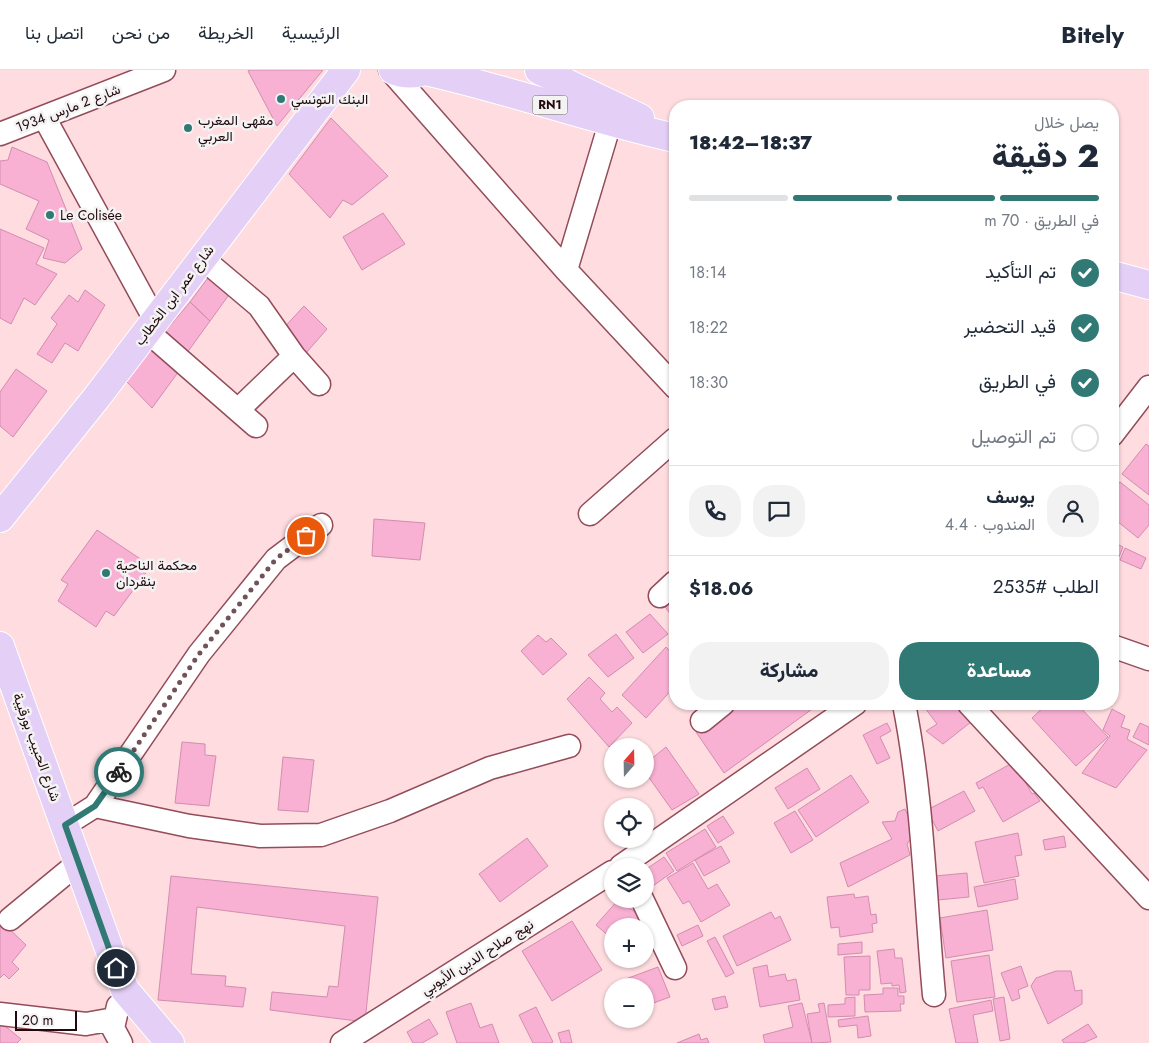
<!DOCTYPE html>
<html lang="ar">
<meta charset="utf-8">
<style>
:root{--surface:#fff;--page:#f2f2f3;--text:#1f2937;--muted:#747a83;--line:#e0e1e3;--accent:#317974}
body{margin:0;font-family:Jost,Vazirmatn,sans-serif;background:var(--page);color:var(--text);direction:rtl;height:100vh;display:flex;flex-direction:column;font-size:19px;white-space:nowrap}
*{box-sizing:border-box;margin:0}
p{font-size:16px;color:var(--muted)}
.icon{flex:none;width:28px;height:28px;fill:none;stroke:currentColor;stroke-width:2;stroke-linecap:round;stroke-linejoin:round}
.map{position:relative;flex:1;overflow:hidden;direction:ltr}
.panel{position:absolute;left:669px;top:30px;width:450px;height:610px;display:flex;flex-direction:column;background:var(--surface);border-radius:20px;box-shadow:0 1px 4px #0004;direction:rtl}
.panel>*{flex:none}
.needle{width:32px;rotate:20deg}
.controls{position:absolute;left:604px;top:668px;display:grid;gap:10px}
.controls a{display:grid;place-items:center;width:50px;height:50px;border-radius:50%;background:var(--surface);box-shadow:0 1px 4px #0004;font-size:25px}
.scale{position:absolute;left:15px;bottom:12px;width:62px;box-sizing:border-box;padding-left:5px;border:2px solid #23080e;border-top:0;font-size:14px;line-height:18px;white-space:nowrap;color:#23080e;-webkit-text-stroke:4px #f3f3f3;paint-order:stroke}
.pin{position:absolute;display:grid;place-items:center;width:42px;height:42px;color:#fff;margin:-21px;border:2px solid #fff;border-radius:50%;box-shadow:0 1px 5px #0007}
.courier{position:absolute;display:grid;place-items:center;width:50px;height:50px;margin:-25px;border:4px solid #317974;border-radius:50%;background:#fff;color:#222;box-shadow:0 1px 6px #0007}
.headline em{font-style:normal;font-weight:800}
.headline div{display:flex;flex-direction:column-reverse}
.headline{display:flex;align-items:center;justify-content:space-between;height:85px;padding:0 20px}
h1{font-size:32px;font-weight:800;line-height:38px}
.bar{display:grid;grid-template-columns:repeat(4,1fr);gap:8px 5px;align-content:center;height:60px;padding:0 20px}
.bar i{height:6px;border-radius:4px;background:var(--line)}
.bar .current{background:var(--accent)}
.bar p{grid-column:span 4}
.line{display:flex;align-items:center;gap:12px;padding:0 20px;border-top:1px solid var(--line)}
.line div{flex:1}
.round{display:grid;place-items:center;flex:none;width:52px;height:52px;border-radius:20px;background:var(--page)}
ol{padding:0 20px;list-style:none}
li{display:flex;align-items:center;gap:15px;height:55px}
li p{margin-inline-start:auto}
li .icon{padding:5px;border-radius:50%;background:var(--accent);color:#fff;stroke-width:4}
li:last-child{color:var(--muted)}
li i{width:28px;height:28px;border:2px solid var(--line);border-radius:50%}
.primary-button{display:flex;gap:10px;margin-top:auto;padding:10px 20px}
.primary-button a{flex:1;height:58px;border-radius:20px;background:var(--accent);color:#fff;font-size:20px;font-weight:800;line-height:58px;text-align:center}
.primary-button a+a{background:var(--page);color:var(--text)}
header{display:flex;align-items:center;gap:30px;box-sizing:border-box;height:70px;padding:0 25px;background:var(--surface);border-bottom:1px solid var(--line)}
header strong{font-size:24px}
nav{display:flex;gap:28px;margin-inline-start:auto;font-size:18px}
.map>svg:first-child{display:block}
.building{fill:#f8b0d3;stroke:#d28daf}
.lines{fill:none;stroke-linecap:round;stroke-linejoin:round}
.minor-casing{stroke:#924c5a;stroke-width:25}
.major-casing{stroke:#fff;stroke-width:30}
.minor{stroke:#fff;stroke-width:22}
.major{stroke:#e4cff7;stroke-width:28}
.done{stroke:#705258;stroke-width:5;stroke-dasharray:0 9}
.route{stroke:#317974;stroke-width:6}
.poi-dot{fill:#317974;stroke:#f3f3f3;stroke-width:2}
.labels{text-anchor:middle;stroke-width:5;stroke-linejoin:round;paint-order:stroke}
.shield{fill:#f3f3f3;stroke:#614e53;stroke-width:1}
.shield-label{font-size:12px;font-weight:bold;fill:#23080e}
.poi-label{font-size:14px;fill:#23080e;stroke:#f3f3f3;text-anchor:start}
.street-label{font-size:14px;fill:#23080e;stroke:#f3f3f3}
</style>
<header>
<strong>Bitely</strong>
<nav><a>الرئيسية</a><a>الخريطة</a><a>من نحن</a><a>اتصل بنا</a></nav>
</header>
<div class="map">
<svg width="1149" height="973" viewBox="0 0 1149 973">
<rect width="100%" height="100%" fill="#fedce0"/>
<path class="building" d="M251 0H323L277 56 248 1Z
M331 48 388 106 352 135 343 130 330 148 289 104Z
M12 77 47 92 82 179 65 193 43 188 49 170 26 159 39 131 0 114V91L8 90Z
M383 143 405 174 362 200 343 167Z
M0 159 44 178 36 194 57 204 35 235 24 228 11 254 0 248Z
M210 205 231 222 210 251 190 232Z
M85 220 105 235 78 281 65 273 52 293 37 284 57 254 51 248 69 225 78 232Z
M190 232 210 251 184 287 163 264Z
M304 236 327 259 306 283 281 261Z
M153 275 179 301 152 338 126 311Z
M16 299 47 321 13 367 0 356V322Z
M1146 374 1149 376V425L1122 404Z
M1120 412 1149 435V455L1138 468 1112 447V421Z
M374 449 425 453 420 490 372 486Z
M97 460 151 496 114 546 106 541 96 557 58 531 68 514 61 510Z
M1112 467 1115 468 1113 472 1123 477 1119 487 1112 484Z
M1125 478 1146 488 1141 499 1120 490Z
M675 522V550L662 533Z
M650 544 668 564 643 583 626 562Z
M616 564 634 588 608 607 588 585Z
M538 565 546 572 551 568 567 584 543 605 521 581Z
M666 577 675 586V616L646 648 622 625Z
M589 607 605 623 600 629 612 642 617 637 632 653 609 677 567 629Z
M735 634H819L724 703 696 662Z
M922 634H955L971 652 943 674 926 661 937 654Z
M1047 634H1077L1108 667 1076 696 1032 648Z
M1112 639 1125 646 1121 657 1130 660 1127 669 1147 680 1116 718 1082 703 1110 666 1103 660Z
M887 653 891 661 880 667 890 688 877 694 863 665Z
M1140 653 1149 657V675L1133 667Z
M182 672 205 674V685L216 686 209 736 175 733Z
M666 677 699 724 672 740 645 702V694Z
M283 687 314 690 308 742 278 740Z
M1014 692 1032 724 1034 723 1040 731 1003 752 983 717 979 719 976 713Z
M807 698 820 719 788 739 775 718Z
M851 705 869 732 816 767 798 740Z
M964 721 975 741 938 761 927 740Z
M905 739 915 763 907 774 910 785 848 817 840 793 892 769 882 752 895 751 898 742Z
M795 741 813 770 791 783 774 753Z
M723 746 734 763 718 773 707 756Z
M705 759 716 777 677 801 666 783Z
M1018 763 1022 785 1015 786 1019 806 984 813 975 772Z
M1064 766 1066 777 1045 780 1043 770Z
M527 768 548 796 500 832 479 804Z
M721 776 730 792 704 806 695 790Z
M664 787 674 801 650 818 645 810V800Z
M693 793 708 819 717 814 730 835 701 852 689 831 683 834 667 808Z
M967 803 969 827 938 830 935 806Z
M171 806 378 827 365 952 270 940 272 922 327 927 329 916 338 917 345 856 197 837 191 904 226 906 225 916 246 918 243 937 158 930Z
M1015 809 1018 829 978 837 974 817Z
M854 824 855 828 868 826 871 845 876 844 877 853 872 854 873 862 840 867 839 857 831 858 827 827Z
M619 829 655 859 645 871V856H612V869L596 855Z
M987 840 993 880 946 888 940 848Z
M771 842 775 849 780 846 791 870 737 896 723 866Z
M0 850 26 875 12 892 19 899 9 909 4 904 0 908Z
M572 851 602 900 552 931 522 881Z
M698 855 703 866 682 876 677 865Z
M715 867 734 903 726 907 707 871Z
M862 872V883L838 885V874Z
M894 879 895 888H902L906 922 900 923 899 915 892 916V913L881 914 877 881Z
M989 885 995 927 957 932 951 891Z
M870 886V920H859V925H846L844 887Z
M767 895 769 907 785 904 787 911 796 909 800 930 760 937 753 898Z
M1021 896 1028 916 1018 920 1020 928 1012 931 1001 903Z
M658 897 670 927 645 936V916H626L623 910Z
M1056 901H1071L1075 921 1082 920V934L1048 954 1031 916 1036 908Z
M883 918H898V926H904V934H900L901 941 865 942 864 925 883 924Z
M725 926 728 937 715 940 712 929Z
M855 927V946L828 947V935L845 934V928Z
M1004 927 1010 969 1000 971 993 929Z
M991 930 993 941 973 945 978 973H956L949 939Z
M471 933 480 958 492 954 499 973H457L446 942Z
M802 933 812 973H765L763 965 793 957 788 936Z
M824 933 831 972 812 973 807 944 820 942 818 934Z
M536 937 553 972 550 973H533L519 945Z
M868 946 871 966 858 968 857 955 839 957 838 950Z
M429 949 438 964 422 973H413L407 962Z
M0 952 21 969 17 973H0Z
M1088 954 1097 967 1083 973H1064L1062 970Z
M569 960 572 973H561L558 963Z
M699 964 701 970 707 968 709 973H677Z"/>
<g class="lines">
<defs>
<path id="minor" d="M390 0 566 200 675 317
M44 47 155 250
M0 64 164 0
M202 188 259 236 294 286 319 314
M566 200 610 53
M147 261 256 356
M238 340 294 286
M1112 365 1149 317
M590 444 675 369
M660 526 675 512
M1112 576 1149 589
M904 634C923 729 925 828 934 925
M969 634 1149 828
M702 651 723 634
M95 736 199 584 276 489 321 455
M65 755 95 736 189 756 260 766 321 765 390 741 490 698 569 676
M621 796 855 634
M642 829 675 898
M10 849 78 793
M118 936 113 958 121 973
M0 944 86 954 114 949
M342 973 612 802"/>
<path id="major" d="M393 0C405 5 415 5 427 0
M539 0 640 48
M426 1C510 20 591 49 675 68
M1112 205 1149 215
M0 448 97 327 346 0
M0 576 116 898 125 920 170 973"/>
</defs>
<use href="#minor" class="minor-casing"/>
<use href="#major" class="major-casing"/>
<use href="#minor" class="minor"/>
<use href="#major" class="major"/>
</g>
<g class="lines">
<path class="done" d="M119 702 199 584 276 489 306 466"/>
<path class="route" d="M116 898 65 755 95 736 119 702"/>
</g>
<g class="poi-dot">
<circle cx="281" cy="29" r="5"/>
<circle cx="188" cy="58" r="5"/>
<circle cx="50" cy="145" r="5"/>
<circle cx="106" cy="503" r="5"/>
</g>
<g class="labels">
<rect class="shield" x="532.5" y="25.5" width="35" height="19" rx="4"/>
<g class="shield-label">
<text x="550" y="39">RN1</text>
</g>
<g class="poi-label">
<text x="291" y="34">البنك التونسي</text>
<text x="198" y="55">مقهى المغرب<tspan x="198" dy="16">العربي</tspan></text>
<text x="60" y="150">Le Colisée</text>
<text x="116" y="500">محكمة الناحية<tspan x="116" dy="16">بنقردان</tspan></text>
</g>
<g class="street-label">
<text transform="translate(68 38) rotate(-21)" y="5">شارع 2 مارس 1934</text>
<text transform="translate(174 225) rotate(-53)" y="5">شارع عمر ابن الخطاب</text>
<text transform="translate(37 677) rotate(70)" y="5">شارع الحبيب بورقيبة</text>
<text transform="translate(477 887) rotate(-32)" y="5">نهج صلاح الدين الأيوبي</text>
</g>
</g>
</svg>
<div class="controls">
<a><svg class="needle" viewBox="-14 -14 28 28"><path d="M0-13l5 13h-10z" fill="#e53935"/><path d="M0 13l5-13h-10z" fill="#747a83"/></svg></a>
<a><svg class="icon" aria-label="locate" viewBox="0 0 24 24"><circle cx="12" cy="12" r="6"/><path d="M12 2v4M12 18v4M2 12h4M18 12h4"/></svg></a>
<a><svg class="icon" aria-label="layers" viewBox="0 0 24 24"><path d="M12 4l9 5-9 5-9-5zM3 14l9 5 9-5"/></svg></a>
<a>+</a>
<a>−</a>
</div>
<div class="scale">20 m</div>
<div class="pin" style="left:306px;top:466px;background:#ea580c"><svg class="icon" aria-label="bag" viewBox="0 0 24 24"><path d="M5 8h14l-1 12H6zM9 8a3 3 0 0 1 6 0"/></svg></div>
<div class="pin" style="left:116px;top:898px;background:#1f2937"><svg class="icon" aria-label="home" viewBox="0 0 24 24"><path d="M3 11l9-7 9 7M6 9v11h12V9"/></svg></div>
<div class="courier" style="left:119px;top:702px"><svg class="icon" aria-label="bike" viewBox="0 0 24 24"><circle cx="6" cy="16" r="4"/><circle cx="18" cy="16" r="4"/><path d="M6 16l4-8h5l3 8M10 8l3 8H6M13 5h3"/></svg></div>
<section class="panel">
<div class="headline"><div><h1>2 دقيقة</h1><p>يصل خلال</p></div><em>18:37–18:42</em></div>
<div class="bar"><i class="current"></i><i class="current"></i><i class="current"></i><i></i><p>في الطريق · 70 m</p></div>
<ol>
<li><svg class="icon" aria-label="check" viewBox="0 0 24 24"><path d="M5 12l5 5 9-10"/></svg>تم التأكيد<p>18:14</p></li>
<li><svg class="icon" aria-label="check" viewBox="0 0 24 24"><path d="M5 12l5 5 9-10"/></svg>قيد التحضير<p>18:22</p></li>
<li><svg class="icon" aria-label="check" viewBox="0 0 24 24"><path d="M5 12l5 5 9-10"/></svg>في الطريق<p>18:30</p></li>
<li><i></i>تم التوصيل</li>
</ol>
<div class="line" style="height:90px"><a class="round"><svg class="icon" aria-label="person" viewBox="0 0 24 24"><circle cx="12" cy="8" r="4"/><path d="M4 21q1-7 8-7t8 7"/></svg></a><div><b>يوسف</b><p>المندوب · 4.4</p></div><a class="round"><svg class="icon" aria-label="chat" viewBox="0 0 24 24"><path d="M4 5h16v11H9l-5 4z"/></svg></a><a class="round"><svg class="icon" aria-label="phone" viewBox="0 0 24 24"><path d="M5 4h4l2 5-3 2q2 4 5 5l2-3 5 2v4C11 20 4 13 5 4z"/></svg></a></div>
<div class="line" style="height:65px"><div>الطلب #2535</div><b>$18.06</b></div>
<div class="primary-button"><a>مساعدة</a><a>مشاركة</a></div>
</section>
</div>
